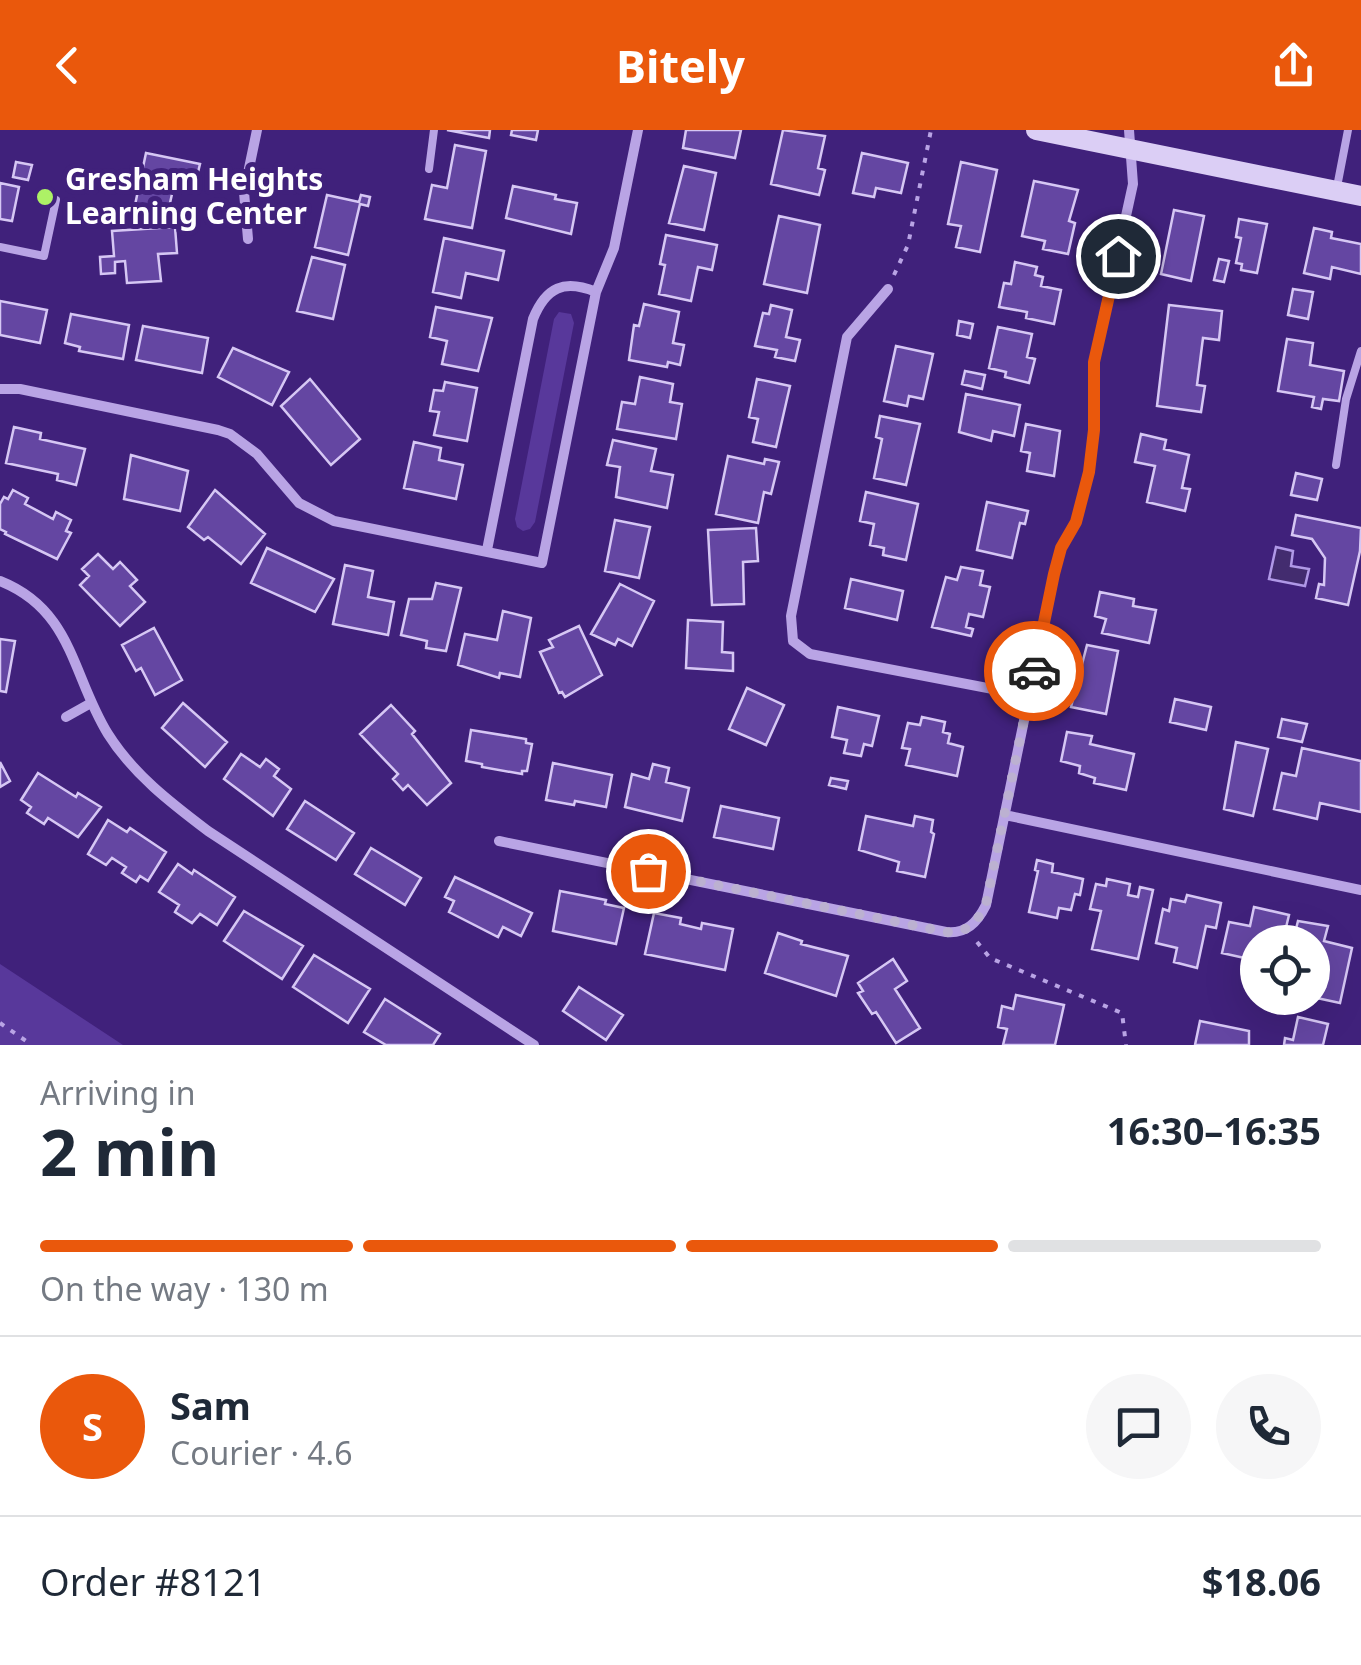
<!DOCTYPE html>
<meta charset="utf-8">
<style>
:root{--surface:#fff;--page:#f6f6f7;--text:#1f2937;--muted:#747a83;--line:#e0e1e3;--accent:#ea580c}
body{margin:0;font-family:"Noto Sans",sans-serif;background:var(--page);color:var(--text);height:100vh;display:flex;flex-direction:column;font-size:38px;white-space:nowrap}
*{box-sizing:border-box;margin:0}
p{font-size:32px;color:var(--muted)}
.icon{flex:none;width:55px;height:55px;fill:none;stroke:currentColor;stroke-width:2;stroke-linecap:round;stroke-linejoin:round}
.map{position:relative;height:915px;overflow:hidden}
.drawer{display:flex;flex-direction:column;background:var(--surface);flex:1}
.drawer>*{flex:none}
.tools{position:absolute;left:1240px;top:795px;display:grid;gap:20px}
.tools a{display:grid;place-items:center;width:90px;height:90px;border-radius:50%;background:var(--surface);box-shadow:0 10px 40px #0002;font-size:50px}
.pin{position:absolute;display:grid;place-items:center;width:85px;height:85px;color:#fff;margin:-42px;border:5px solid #fff;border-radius:50%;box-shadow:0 2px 10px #0007}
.courier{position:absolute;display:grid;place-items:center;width:100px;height:100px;margin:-50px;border:8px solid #ea580c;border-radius:50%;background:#fff;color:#222;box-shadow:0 2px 12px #0007}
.summary em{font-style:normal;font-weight:700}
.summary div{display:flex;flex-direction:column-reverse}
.summary{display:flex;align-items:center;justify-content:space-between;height:170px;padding:0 40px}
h1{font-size:65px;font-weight:700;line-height:75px}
.bar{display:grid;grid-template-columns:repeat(4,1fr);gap:15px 10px;align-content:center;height:120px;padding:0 40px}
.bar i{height:12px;border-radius:8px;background:var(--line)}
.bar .active{background:var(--accent)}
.bar p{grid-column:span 4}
.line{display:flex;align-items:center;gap:25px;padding:0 40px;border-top:2px solid var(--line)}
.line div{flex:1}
.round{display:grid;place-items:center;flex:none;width:105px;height:105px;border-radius:52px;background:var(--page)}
header{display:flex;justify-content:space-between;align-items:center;height:130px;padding:0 40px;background:var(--accent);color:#fff;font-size:45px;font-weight:700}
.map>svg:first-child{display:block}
.green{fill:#58389b}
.water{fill:#432c6f;stroke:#b098e7;stroke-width:2.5}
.building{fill:#6446a2;stroke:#d6c7f4;stroke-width:2.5}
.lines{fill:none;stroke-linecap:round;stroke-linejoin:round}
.path{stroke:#b9a4e5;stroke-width:4;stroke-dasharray:5 8;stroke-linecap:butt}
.service{stroke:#b9a4e5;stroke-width:8}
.minor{stroke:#b9a4e5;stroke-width:10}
.secondary{stroke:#dbcef5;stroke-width:20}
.done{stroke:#bcb1d1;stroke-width:10;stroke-dasharray:0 18}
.route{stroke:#ea580c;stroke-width:12}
.poi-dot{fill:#adf166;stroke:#40217b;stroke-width:4}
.labels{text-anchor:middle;stroke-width:10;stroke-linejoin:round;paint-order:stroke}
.poi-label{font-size:30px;font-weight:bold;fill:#fff;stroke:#40217b;text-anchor:start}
</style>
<header><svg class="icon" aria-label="back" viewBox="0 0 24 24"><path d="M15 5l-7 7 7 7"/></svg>Bitely<svg class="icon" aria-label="share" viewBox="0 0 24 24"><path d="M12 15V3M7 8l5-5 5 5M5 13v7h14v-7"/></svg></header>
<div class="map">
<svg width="1361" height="915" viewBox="0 0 1361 915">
<rect width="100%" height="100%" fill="#40217b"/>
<path class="green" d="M559 182 571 184 574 193 535 392 530 399 523 401 517 397 515 389 554 189Z
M0 834 123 915H0Z"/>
<path class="water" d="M1276 417 1293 421 1291 436 1309 439 1305 456 1269 449Z"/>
<path class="building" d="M447 0H490L489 8Z
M512 0H538L536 10 511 5Z
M686 0H741L735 28 683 18Z
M783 0 825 6 818 38 825 40 819 65 771 54Z
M455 15 486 21 472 98 425 89 432 55 447 58Z
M146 23 200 34 194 59 174 55 168 82 135 75Z
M862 23 908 33 901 63 876 58 874 67 853 63Z
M16 32 32 35 28 50 13 47Z
M961 32 997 40 980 122 956 117 961 96 948 94Z
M684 36 716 43 704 100 669 93Z
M1034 51 1078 60 1069 91 1075 93 1068 124 1043 119 1045 111 1022 106Z
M0 53 19 57 12 91 0 89Z
M513 56 556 65 555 69 577 73 571 104 506 88Z
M327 65 359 72 361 65 370 67 368 76 360 74 348 125 315 117Z
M1174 80 1204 86 1191 151 1161 144Z
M779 86 820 95 807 163 764 154Z
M1239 89 1267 94 1257 143 1241 140 1242 134 1236 133 1241 108 1236 107Z
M175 97 177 123 158 124 161 151 127 153 125 131 115 132V143L101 144 100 127 114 126 112 101Z
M1314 98 1332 102 1331 108 1361 114V144L1332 137 1330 149 1304 143Z
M666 105 717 115 712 140 698 137 691 171 659 164 665 135 660 134Z
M444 108 504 121 498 150 466 143 461 168 433 162Z
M312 127 345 135 333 189 297 181Z
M1219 129 1229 131 1224 152 1214 150Z
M1015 132 1037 137 1035 145 1043 147 1041 156 1061 160 1054 194 1026 188 1027 182 999 177 1004 153 1011 154Z
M1293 159 1313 162 1308 189 1288 185Z
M0 171 47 180 40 213 0 205Z
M644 174 679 182 673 213 684 215 680 235 668 232 667 237 629 230 634 195 639 196Z
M771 175 792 180 786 207 800 210 795 231 775 227 777 220 755 216 763 183 769 184Z
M1169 175 1222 181 1219 210 1203 208 1197 255 1205 256 1201 282 1157 276Z
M436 177 492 188 478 241 442 234 447 211 430 207Z
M71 184 129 195 123 229 79 221 80 217 65 213Z
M959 191 973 194 970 208 957 205Z
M143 196 208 208 202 243 136 230Z
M998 197 1032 204 1027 227 1035 229 1029 253 1005 247 1006 242 989 238Z
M1287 209 1313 213 1310 235 1344 241 1339 271 1323 269 1321 279 1312 277 1314 267 1278 261Z
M896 216 933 224 923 269 909 266 907 276 884 271Z
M233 218 289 242 272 275 218 247Z
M965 241 985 245 982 259 962 254Z
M640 247 673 254 670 272 682 274 676 309 617 299 622 272 635 274Z
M310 249 360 309 331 335 281 276Z
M757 249 790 256 776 317 753 312 758 289 749 287Z
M445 252 477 258 467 311 434 305 439 282 430 281 434 260 443 261Z
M966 264 1020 275 1014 306 993 301 991 311 959 302Z
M880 286 920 294 906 355 874 348 882 309 876 307Z
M1026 294 1060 301 1054 346 1027 341 1030 323 1021 321Z
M14 297 41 303 40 309 85 319 76 355 57 350 58 344 6 333Z
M1141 304 1166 310 1164 319 1189 325 1182 358 1190 359 1185 381 1147 372 1155 336 1135 332Z
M613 310 656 319 651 341 673 345 667 378 616 367 620 337 607 335Z
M414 312 441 318 439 330 463 335 456 369 404 358Z
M131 325 188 341 180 381 124 369Z
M728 326 764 334 765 329 779 332 771 364 764 362 758 393 716 384Z
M1296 343 1322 349 1317 370 1291 365Z
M13 360 28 368 25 374 53 389 56 382 71 390 66 401 71 403 57 429 5 404 6 402 0 399V374L4 367 8 369Z
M215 360 265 404 241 434 208 407 204 410 188 397Z
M866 362 918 374 906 430 883 425 884 418 870 415 874 394 860 391Z
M987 372 1028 381 1025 394 1020 393 1012 428 977 420Z
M1296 385 1361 398 1360 421 1348 475 1316 468 1319 454 1324 455 1325 428 1312 409 1292 405Z
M615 390 650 397 639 448 605 441Z
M756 398 758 431 743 432 744 474 712 475 708 400Z
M267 418 334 449 315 482 251 453Z
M98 424 113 439 120 432 137 450 130 456 145 472 120 496 80 455 89 446 82 439Z
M345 435 373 441 368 467 394 472 388 505 333 494Z
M961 437 983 441 980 455 990 457 983 487 969 484 966 497 973 499 971 506 932 497 946 447 957 450Z
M851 449 903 461 897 490 845 478Z
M436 453 461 458 446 521 426 518 427 511 401 505 409 469H432Z
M620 454 654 471 632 516 618 509 615 515 591 504Z
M1100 462 1134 469 1133 476 1156 480 1149 513 1102 503 1106 489 1095 486Z
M503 481 531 488 520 547 500 543 499 548 458 535 465 504 497 510Z
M688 490 723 492 722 522 733 523V541L686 538Z
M579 496 602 545 565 567 562 562 559 563 540 522 553 517 549 510Z
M154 498 182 550 155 565 141 538 136 541 122 515Z
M0 509 15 511 6 562 0 561Z
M1087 515 1118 521 1106 584 1071 577Z
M747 558 784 575 766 615 729 599Z
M1175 569 1211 577 1206 600 1170 592Z
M183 573 227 612 205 637 162 598Z
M391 575 415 601 412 604 451 653 427 675 408 655 403 660 393 649 398 644 360 604Z
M838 577 879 586 872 616 864 614 861 626 844 623 847 610 832 607Z
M922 587 945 592 943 602 950 604 948 613 963 617 957 646 906 635 910 619 902 618 908 593 920 595Z
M1282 589 1307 594 1302 612 1278 607Z
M471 600 526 609V613L532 614 527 641H522V644L482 637V634L466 631Z
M1067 602 1092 606 1090 614 1134 624 1126 660 1094 653 1095 648 1079 643 1080 636 1061 631Z
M1236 612 1268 619 1253 686 1224 679Z
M1302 618 1361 631V682L1320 673 1317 689 1274 679 1282 643 1296 646Z
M241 624 260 637 266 629 279 639 274 646 291 659 273 686 224 649Z
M0 632 10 651 0 657Z
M553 633 612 645 606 677 575 671 574 675 546 670Z
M653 634 669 638 666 652 689 658 682 691 625 677 632 644 649 649Z
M38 643 76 667 78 663 101 677 78 707 48 688 44 694 27 683 31 677 21 670Z
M831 648 848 651 846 659 829 655Z
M305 671 354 703 336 730 287 699Z
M721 676 779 688 773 719 714 707Z
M866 686 913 696 915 686 933 690 931 702 934 704 925 747 897 741 899 732 859 720Z
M108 690 127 702 130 698 166 722 148 751 140 746 136 752 122 743 126 737 112 728 106 735 88 724Z
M371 718 421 748 405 775 355 744Z
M1037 730 1053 734 1052 742 1083 749 1080 765 1075 764 1071 780 1059 778 1057 788 1029 782 1038 741 1035 740Z
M178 734 192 744 194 740 235 767 217 795 200 784 192 793 175 782 179 775 159 762Z
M455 747 532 783 521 806 503 797 498 807 449 782 454 771 445 767Z
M1107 749 1130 754 1128 765 1138 767 1140 757 1153 760 1138 829 1092 819 1101 781 1090 779 1096 754 1106 756Z
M560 761 606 770 605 774 624 778 616 814 553 801Z
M1187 765 1221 773 1216 798 1206 796 1197 838 1174 832 1177 818 1156 813 1163 779 1169 781 1171 769 1185 772Z
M1254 777 1289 785 1283 810 1258 812V831L1222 823 1229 792 1250 796Z
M244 781 303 816 282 849 224 811Z
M654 783 681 788 680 794 701 799 702 793 733 799 725 840 645 824Z
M1298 791 1328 796 1324 811 1352 818 1340 873 1312 867V812L1293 811Z
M778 803 802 811 801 814 848 826 836 866 765 843Z
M314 825 370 859 348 893 293 857Z
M893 829 907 851 895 859 920 898 896 913 876 882 872 884 858 863 863 861 858 853Z
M579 857 623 885 606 910 563 881Z
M1016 865 1064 875 1055 915H1003L1007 899 998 897 1002 876 1013 879Z
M385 869 440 904 433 915H386L364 902Z
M1298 887 1328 894 1323 915H1284L1285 908 1293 910Z
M1200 891 1249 901V915H1195Z"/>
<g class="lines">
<path class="path" d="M894 145 908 115 931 0
M977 812 990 828 1122 883 1126 915
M0 893 32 915"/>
<path class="service" d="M429 39 434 0
M1337 57 1348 0
M0 117 44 126 56 70
M1336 335 1346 269 1361 221"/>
<path class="minor" d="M248 109 244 62 257 0
M888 159 847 207 791 486 793 511 810 524 1029 566
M0 259H20L218 300 230 304 257 324 299 373 334 391 542 433 596 162 614 118 638 0
M487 420 533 189C546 157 564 149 596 162
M0 451C73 480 72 546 108 604 133 644 171 673 208 701L534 915
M66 587 91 573
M1005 685 1361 760
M499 711 946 802C966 804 977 793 986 775L1054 445 1061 418 1076 392 1089 342 1094 300V232L1133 54 1129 0"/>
<path class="secondary" d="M1036 0 1361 66"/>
</g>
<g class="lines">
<path class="done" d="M648 741 946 802C966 804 977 793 986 774L1034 541"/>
<path class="route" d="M1034 541 1054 444 1061 418 1076 392 1089 342 1094 300V232L1118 126"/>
</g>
<circle class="poi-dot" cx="45" cy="67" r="10"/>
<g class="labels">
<g class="poi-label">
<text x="65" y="60">Gresham Heights<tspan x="65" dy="34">Learning Center</tspan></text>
</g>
</g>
</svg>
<div class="tools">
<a><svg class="icon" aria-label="locate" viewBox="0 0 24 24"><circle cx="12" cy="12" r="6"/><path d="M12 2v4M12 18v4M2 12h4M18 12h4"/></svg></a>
</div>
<div class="pin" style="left:648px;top:741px;background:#ea580c"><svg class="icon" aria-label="bag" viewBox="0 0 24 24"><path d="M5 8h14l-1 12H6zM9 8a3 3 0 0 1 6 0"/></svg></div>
<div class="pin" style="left:1118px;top:126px;background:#1f2937"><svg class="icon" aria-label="home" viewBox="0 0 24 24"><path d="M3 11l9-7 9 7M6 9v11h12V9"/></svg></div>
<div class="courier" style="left:1034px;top:541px"><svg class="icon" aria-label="car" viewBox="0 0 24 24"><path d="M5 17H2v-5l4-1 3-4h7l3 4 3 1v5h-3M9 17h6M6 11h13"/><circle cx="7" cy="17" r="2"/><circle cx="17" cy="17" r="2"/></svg></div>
</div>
<section class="drawer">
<div class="summary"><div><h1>2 min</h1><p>Arriving in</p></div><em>16:30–16:35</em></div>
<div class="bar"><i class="active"></i><i class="active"></i><i class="active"></i><i></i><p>On the way · 130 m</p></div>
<div class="line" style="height:180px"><b class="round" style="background:var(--accent);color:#fff">S</b><div><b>Sam</b><p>Courier · 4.6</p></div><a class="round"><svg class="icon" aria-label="chat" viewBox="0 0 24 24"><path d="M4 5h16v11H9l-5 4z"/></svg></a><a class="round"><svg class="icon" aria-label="phone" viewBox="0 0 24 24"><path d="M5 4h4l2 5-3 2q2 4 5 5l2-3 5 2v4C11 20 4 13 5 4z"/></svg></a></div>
<div class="line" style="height:130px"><div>Order #8121</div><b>$18.06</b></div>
</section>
